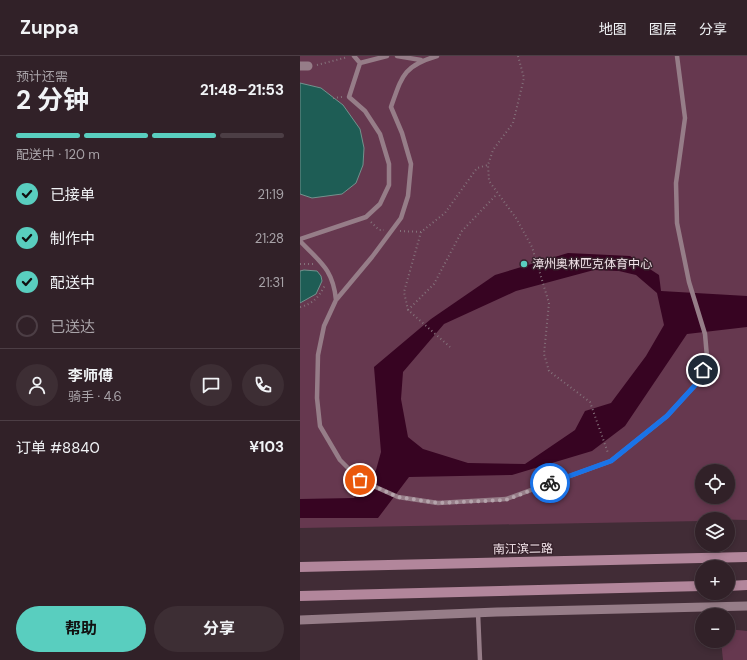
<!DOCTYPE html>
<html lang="zh">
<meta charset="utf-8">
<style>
:root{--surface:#312128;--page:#3d2e34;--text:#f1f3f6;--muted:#a8a3a8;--line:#4c3e45;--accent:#59cebf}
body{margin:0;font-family:"DM Sans","Noto Sans SC",sans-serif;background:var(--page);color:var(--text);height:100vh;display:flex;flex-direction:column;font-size:15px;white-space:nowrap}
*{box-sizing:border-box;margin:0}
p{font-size:13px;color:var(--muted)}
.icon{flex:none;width:22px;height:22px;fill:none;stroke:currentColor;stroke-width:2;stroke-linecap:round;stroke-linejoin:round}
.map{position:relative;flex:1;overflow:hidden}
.sheet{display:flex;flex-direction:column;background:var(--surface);width:300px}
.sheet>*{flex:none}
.fabs{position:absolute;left:395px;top:408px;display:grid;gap:8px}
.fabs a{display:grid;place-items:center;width:40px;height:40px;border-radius:50%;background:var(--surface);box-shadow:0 2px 6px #0003,0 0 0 1px var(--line);font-size:20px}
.pin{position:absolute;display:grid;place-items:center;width:34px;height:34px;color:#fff;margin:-17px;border:2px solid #fff;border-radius:50%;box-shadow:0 1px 4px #0007}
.courier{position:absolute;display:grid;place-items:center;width:40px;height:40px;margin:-20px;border:3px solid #1a73e8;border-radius:50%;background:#fff;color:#222;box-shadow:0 1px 5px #0007}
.overview em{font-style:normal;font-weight:700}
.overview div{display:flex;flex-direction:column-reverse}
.overview{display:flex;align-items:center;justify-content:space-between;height:68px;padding:0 16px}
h1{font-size:26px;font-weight:700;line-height:30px}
.bar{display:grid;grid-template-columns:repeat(4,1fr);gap:6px 4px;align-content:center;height:48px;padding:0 16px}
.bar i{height:5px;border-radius:3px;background:var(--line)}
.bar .current{background:var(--accent)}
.bar p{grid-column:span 4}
.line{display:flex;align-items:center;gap:10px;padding:0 16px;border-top:1px solid var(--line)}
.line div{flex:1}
.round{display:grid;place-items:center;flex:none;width:42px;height:42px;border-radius:21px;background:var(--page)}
ol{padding:0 16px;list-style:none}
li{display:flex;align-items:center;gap:12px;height:44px}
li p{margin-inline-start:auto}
li .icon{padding:4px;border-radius:50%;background:var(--accent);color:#111;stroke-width:4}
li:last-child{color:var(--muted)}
li i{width:22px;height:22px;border:2px solid var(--line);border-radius:50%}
.primary-button{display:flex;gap:8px;margin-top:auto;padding:8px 16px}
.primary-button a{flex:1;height:46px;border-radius:24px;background:var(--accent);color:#111;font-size:16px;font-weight:700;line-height:46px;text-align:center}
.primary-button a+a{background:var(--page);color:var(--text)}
header{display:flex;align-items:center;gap:24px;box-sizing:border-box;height:56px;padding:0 20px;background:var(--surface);border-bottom:1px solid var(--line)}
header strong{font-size:19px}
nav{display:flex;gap:22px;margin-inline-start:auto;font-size:14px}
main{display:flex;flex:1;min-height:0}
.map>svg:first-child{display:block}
.green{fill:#66384f;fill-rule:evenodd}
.water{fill:#370422;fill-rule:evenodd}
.building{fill:#1e5d55;stroke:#72928d}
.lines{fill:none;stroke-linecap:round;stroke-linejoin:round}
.path{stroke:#84717a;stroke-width:2;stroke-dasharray:1 3;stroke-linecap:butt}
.lane{stroke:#967d88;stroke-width:4.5}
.street{stroke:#967d88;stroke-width:9}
.secondary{stroke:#b2869b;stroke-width:10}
.done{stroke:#b5a4ac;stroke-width:4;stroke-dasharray:0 7.2}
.route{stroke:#1a73e8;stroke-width:5}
.poi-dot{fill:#59cebf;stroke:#37222c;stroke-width:1.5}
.labels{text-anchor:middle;stroke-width:3;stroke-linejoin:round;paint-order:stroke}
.poi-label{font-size:12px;fill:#f4e5eb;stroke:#37222c;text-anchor:start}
.street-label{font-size:12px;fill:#f4e5eb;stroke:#37222c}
</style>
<header>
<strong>Zuppa</strong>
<nav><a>地图</a><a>图层</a><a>分享</a></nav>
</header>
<main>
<section class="sheet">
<div class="overview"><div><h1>2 分钟</h1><p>预计还需</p></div><em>21:48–21:53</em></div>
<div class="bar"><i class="current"></i><i class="current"></i><i class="current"></i><i></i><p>配送中 · 120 m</p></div>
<ol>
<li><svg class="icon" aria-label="check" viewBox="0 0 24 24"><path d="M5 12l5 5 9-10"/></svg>已接单<p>21:19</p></li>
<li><svg class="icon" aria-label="check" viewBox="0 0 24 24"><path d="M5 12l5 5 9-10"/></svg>制作中<p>21:28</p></li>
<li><svg class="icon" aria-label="check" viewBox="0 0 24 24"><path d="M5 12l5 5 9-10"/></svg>配送中<p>21:31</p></li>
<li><i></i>已送达</li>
</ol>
<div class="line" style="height:72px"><a class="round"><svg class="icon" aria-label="person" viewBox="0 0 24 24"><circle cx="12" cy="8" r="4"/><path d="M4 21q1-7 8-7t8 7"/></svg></a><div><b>李师傅</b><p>骑手 · 4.6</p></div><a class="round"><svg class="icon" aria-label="chat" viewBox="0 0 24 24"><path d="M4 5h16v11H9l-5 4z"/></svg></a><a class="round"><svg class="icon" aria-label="phone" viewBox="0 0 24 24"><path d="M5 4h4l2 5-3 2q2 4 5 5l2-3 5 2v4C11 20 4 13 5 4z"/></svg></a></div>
<div class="line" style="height:52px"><div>订单 #8840</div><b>¥103</b></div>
<div class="primary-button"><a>帮助</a><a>分享</a></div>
</section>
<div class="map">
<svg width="447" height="604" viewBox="0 0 447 604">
<rect width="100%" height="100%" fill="#412c36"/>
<path class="green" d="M0 0H447V464L402 463V465L0 472ZM402 415H428V441H402Z
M428 573 447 575V604H423L421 585H428Z"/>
<path class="water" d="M268 197 330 200 359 219 361 235 447 240V271L387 278 325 370 292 395 212 419 109 421 78 462H0V443L54 442 76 414 81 396 74 311 131 263 195 219ZM294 214 319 215 336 219 357 237 364 269 346 300 311 347 285 355 275 374 225 408 168 407 123 393 108 381 101 343 103 316 144 268 216 235Z"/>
<path class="building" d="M0 27 21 32 43 49 60 73 64 92 63 109 56 127 42 138 12 142 0 138Z
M4 214 17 215 21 220 22 225 16 238 0 247V215Z"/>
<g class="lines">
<path class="path" d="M218 0 224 22 213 67 193 94 188 109 189 125 216 162 232 191 249 247 244 298 249 315 290 346 308 397
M17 9 48 1
M33 42 42 41
M71 166 79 174H84
M100 175 121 176 145 157 177 112 188 109
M121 176 104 236 108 254 150 291
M0 208H13
M0 251C13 248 19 241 25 229
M108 254 134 228 162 175 197 138"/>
<path class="lane" d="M97 0 121 4
M137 0C103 10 102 20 91 51L102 77 111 108 108 140 101 162 72 201 36 244 24 270 18 299 17 342 20 370 40 404 60 424 98 441 138 447 206 443 311 405 367 360 398 326 407 301 405 278 389 226 377 167 376 127 385 62 377 0
M60 7 87 0
M0 183 66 161 80 148 89 129V108L80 78 65 55 49 41 60 7 54 0
M0 185C20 206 33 213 36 244
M178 557 180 604"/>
<path class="street" d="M0 10H8
M0 564 197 556 447 550"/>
<path class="secondary" d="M0 511 447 501
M428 530 447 529
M0 540 402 530"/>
</g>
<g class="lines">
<path class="done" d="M60 424 98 441 138 447 206 444 250 427"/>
<path class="route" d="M250 427 311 405 367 360 398 326 403 314"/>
</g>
<circle class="poi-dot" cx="224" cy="208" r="4"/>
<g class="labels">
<g class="poi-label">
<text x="232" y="212">漳州奥林匹克体育中心</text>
</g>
<g class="street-label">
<text transform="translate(223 493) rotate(-1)" y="4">南江滨二路</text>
</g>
</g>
</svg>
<div class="fabs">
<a><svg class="icon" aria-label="locate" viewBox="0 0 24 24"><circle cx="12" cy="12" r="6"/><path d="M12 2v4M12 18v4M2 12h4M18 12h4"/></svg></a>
<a><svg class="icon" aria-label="layers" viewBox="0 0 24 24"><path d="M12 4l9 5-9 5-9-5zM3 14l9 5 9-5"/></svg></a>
<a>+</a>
<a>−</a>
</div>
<div class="pin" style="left:60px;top:424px;background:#ea580c"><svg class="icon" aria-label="bag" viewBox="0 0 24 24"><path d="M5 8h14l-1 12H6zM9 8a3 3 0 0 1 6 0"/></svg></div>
<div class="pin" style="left:403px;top:314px;background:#1f2937"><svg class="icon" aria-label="home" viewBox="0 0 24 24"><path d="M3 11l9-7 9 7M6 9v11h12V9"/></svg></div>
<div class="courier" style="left:250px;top:427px"><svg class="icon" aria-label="bike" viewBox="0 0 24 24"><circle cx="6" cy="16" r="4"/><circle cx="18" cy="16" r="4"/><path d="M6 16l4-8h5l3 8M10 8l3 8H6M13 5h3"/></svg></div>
</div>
</main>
